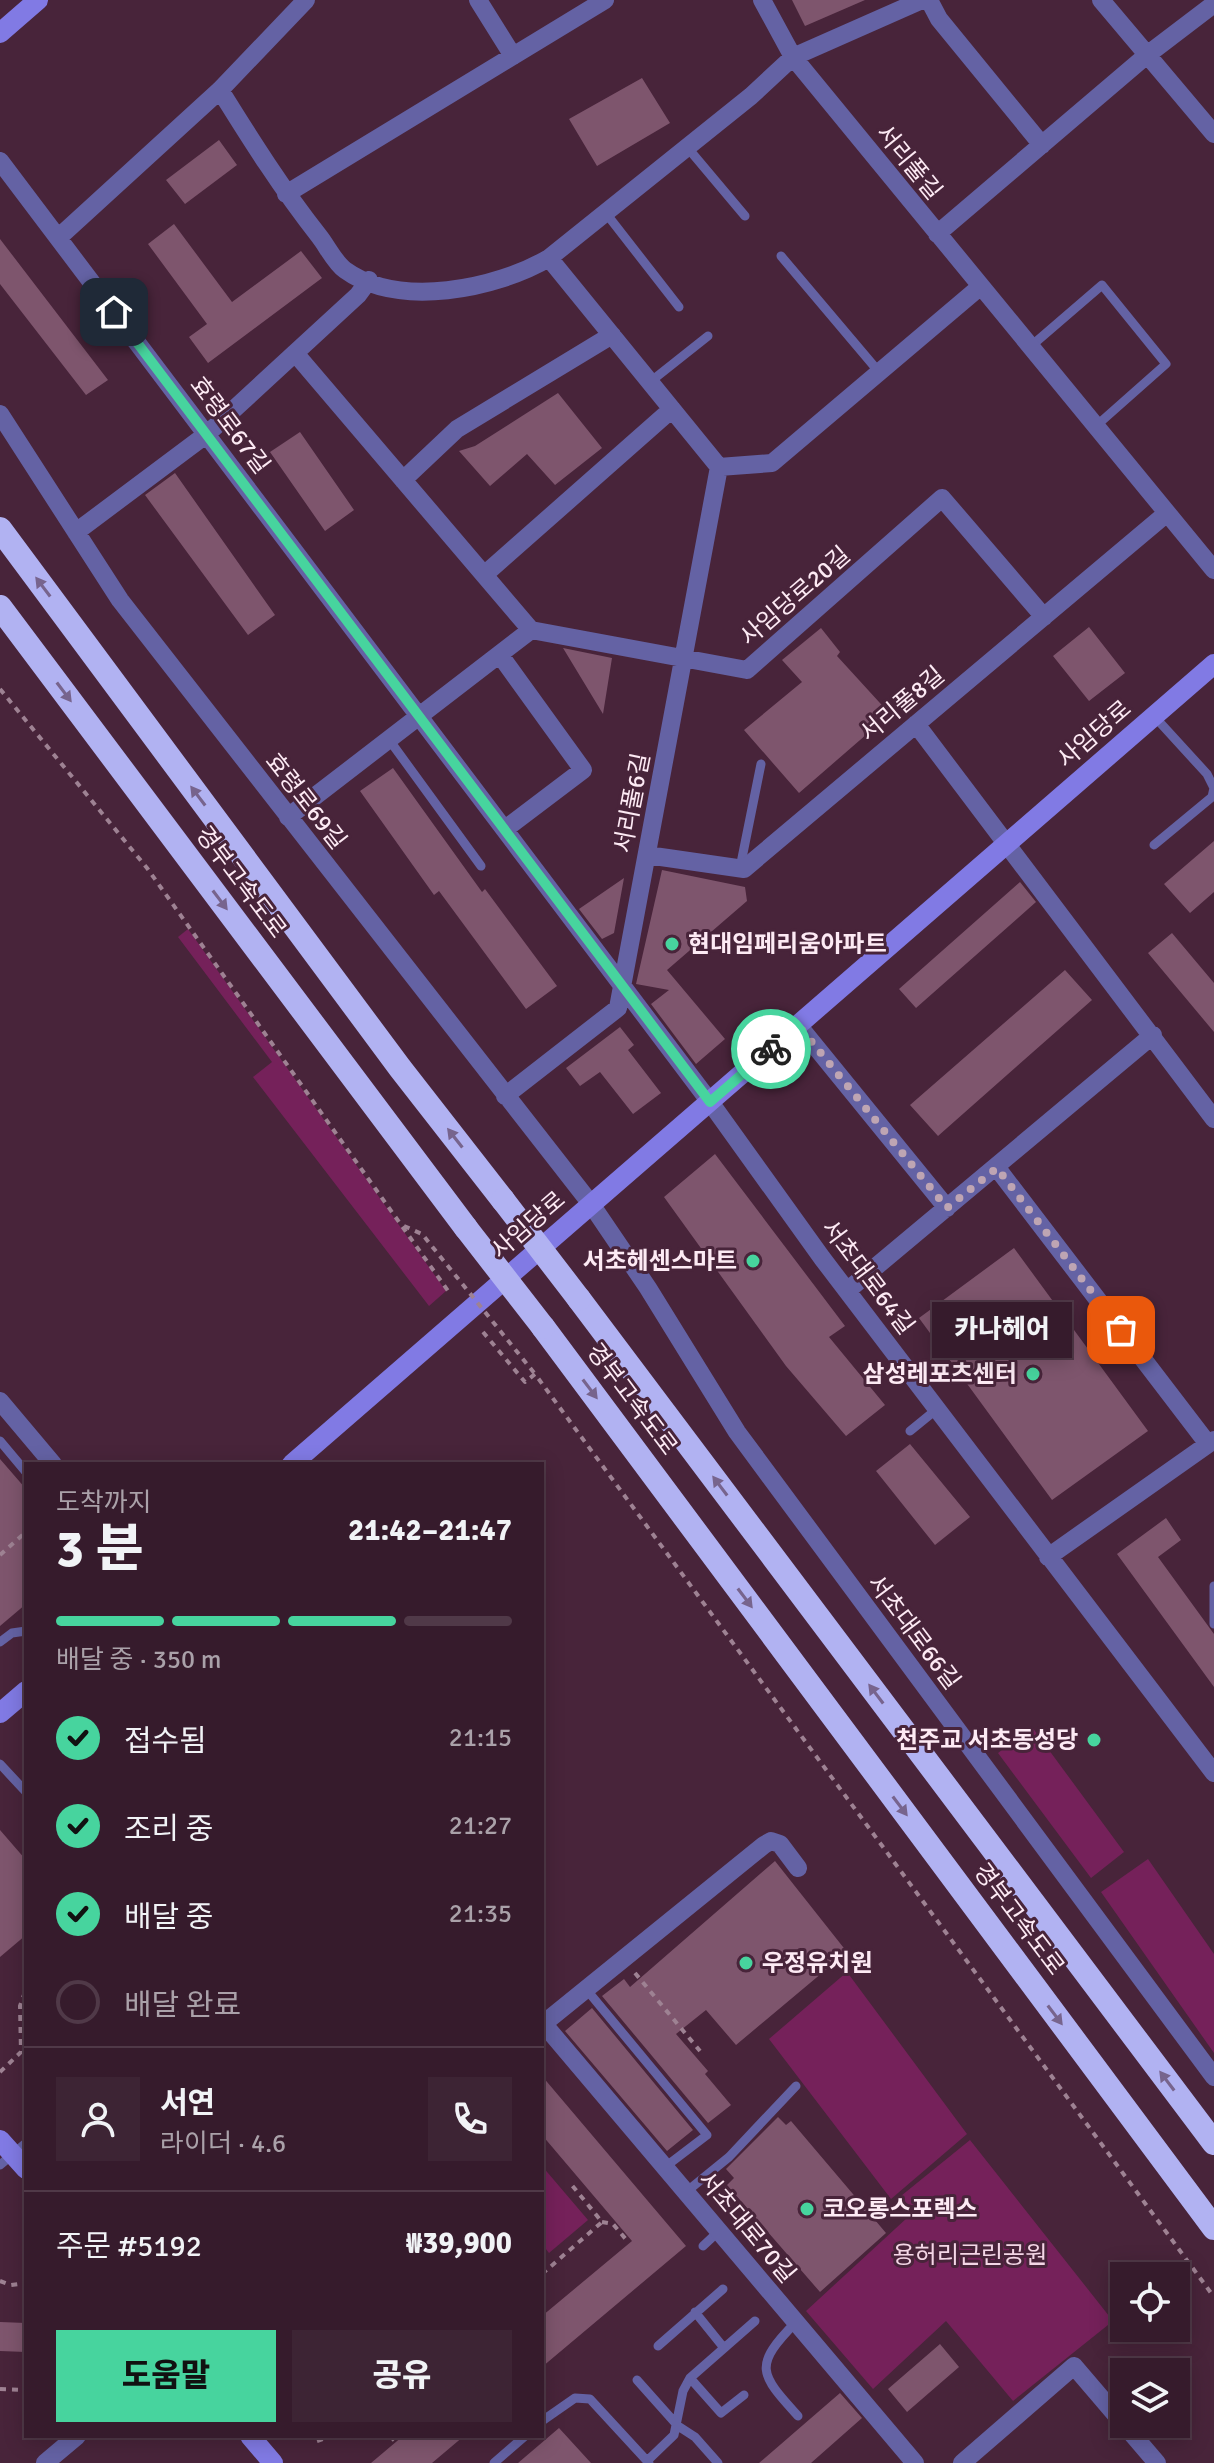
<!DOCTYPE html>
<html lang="ko">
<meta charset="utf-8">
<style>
:root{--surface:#361b2c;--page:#3d2434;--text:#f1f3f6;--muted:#aaa1a9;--line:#503948;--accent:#47d49e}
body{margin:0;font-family:Signika,"Noto Sans KR",sans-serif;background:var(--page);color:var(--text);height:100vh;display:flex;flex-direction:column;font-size:30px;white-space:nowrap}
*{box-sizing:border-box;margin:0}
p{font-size:26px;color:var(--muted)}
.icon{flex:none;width:44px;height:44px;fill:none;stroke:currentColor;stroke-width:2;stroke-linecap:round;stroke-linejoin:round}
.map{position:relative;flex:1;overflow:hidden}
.details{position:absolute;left:24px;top:1462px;width:520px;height:976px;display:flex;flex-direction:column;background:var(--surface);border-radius:0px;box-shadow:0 4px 20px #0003,0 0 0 2px var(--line)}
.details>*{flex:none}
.controls{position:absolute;left:1110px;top:2262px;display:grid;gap:16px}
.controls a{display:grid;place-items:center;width:80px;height:80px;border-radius:0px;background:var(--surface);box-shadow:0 4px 20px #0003,0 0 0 2px var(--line);font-size:40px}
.pin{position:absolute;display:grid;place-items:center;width:68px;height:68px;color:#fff;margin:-34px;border-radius:16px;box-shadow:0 4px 12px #0006}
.courier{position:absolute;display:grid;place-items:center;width:80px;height:80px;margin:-40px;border:6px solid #47d49e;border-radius:50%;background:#fff;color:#222;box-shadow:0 2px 10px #0007}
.bubble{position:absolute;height:56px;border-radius:0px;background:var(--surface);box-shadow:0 4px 20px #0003,0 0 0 2px var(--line);font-size:26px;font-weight:800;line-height:56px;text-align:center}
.head em{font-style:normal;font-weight:800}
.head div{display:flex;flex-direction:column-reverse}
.head{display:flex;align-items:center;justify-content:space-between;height:136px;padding:0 32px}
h1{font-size:52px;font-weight:800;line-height:60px}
.bar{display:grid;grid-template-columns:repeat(4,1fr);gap:12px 8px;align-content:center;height:96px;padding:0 32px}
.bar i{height:10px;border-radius:6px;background:var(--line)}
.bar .current{background:var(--accent)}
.bar p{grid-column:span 4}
.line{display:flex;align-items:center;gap:20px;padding:0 32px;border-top:2px solid var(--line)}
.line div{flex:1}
.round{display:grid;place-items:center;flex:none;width:84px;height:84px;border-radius:0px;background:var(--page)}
ol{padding:0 32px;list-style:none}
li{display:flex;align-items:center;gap:24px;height:88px}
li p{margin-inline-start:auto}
li .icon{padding:8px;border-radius:50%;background:var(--accent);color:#111;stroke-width:4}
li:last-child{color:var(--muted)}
li i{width:44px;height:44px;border:4px solid var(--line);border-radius:50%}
.action{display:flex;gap:16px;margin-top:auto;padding:16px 32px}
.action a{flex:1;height:92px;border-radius:0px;background:var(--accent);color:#111;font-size:32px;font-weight:800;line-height:92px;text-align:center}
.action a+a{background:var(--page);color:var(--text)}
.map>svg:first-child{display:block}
.green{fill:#75215a}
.building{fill:#7e556d}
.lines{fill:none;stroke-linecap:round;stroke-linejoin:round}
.path{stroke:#9e8293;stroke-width:4;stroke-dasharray:6 6;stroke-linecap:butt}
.lane{stroke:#6462a4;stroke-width:9}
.street{stroke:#6462a4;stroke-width:18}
.secondary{stroke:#817ae4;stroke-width:20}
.highway{stroke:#b1b2f2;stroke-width:24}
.path-bridge{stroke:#9e8293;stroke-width:4;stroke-dasharray:6 6;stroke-linecap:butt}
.highway-bridge{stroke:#b1b2f2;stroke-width:24}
.oneway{fill:#77648d}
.done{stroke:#bea5b3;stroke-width:8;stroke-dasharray:0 14.4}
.route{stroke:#47d49e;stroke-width:10}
.poi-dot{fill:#47d49e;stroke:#48243a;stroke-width:3}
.labels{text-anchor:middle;stroke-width:6;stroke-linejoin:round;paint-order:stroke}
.street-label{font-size:24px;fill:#fdeaf4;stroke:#48243a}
.poi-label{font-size:24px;font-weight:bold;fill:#fdeaf4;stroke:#48243a;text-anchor:start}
.park-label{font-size:24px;fill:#f4d6e6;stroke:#48243a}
</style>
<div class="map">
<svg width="1214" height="2463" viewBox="0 0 1214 2463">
<rect width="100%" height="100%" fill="#48243a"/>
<path class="green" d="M188 929 446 1291 429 1306 253 1077 272 1062 178 937Z
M1032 1727 1124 1852 1091 1878 998 1753Z
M1148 1859 1214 1954V2053L1101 1892Z
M847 1972 967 2134 891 2199 769 2039Z
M970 2140 1113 2321 1013 2401 946 2321 873 2389 806 2311 908 2217 896 2200Z
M542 2166 588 2220 549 2253 542 2244Z"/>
<path class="building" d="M792 0H865L805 26Z
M642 78 670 123 597 166 569 119Z
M219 140 237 165 185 204 166 180Z
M174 224 232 302 301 251 322 278 208 363 189 337 207 324 148 244Z
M0 239 108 380 86 395 0 284Z
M558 393 602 448 555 485 527 454 490 486 459 451 475 446Z
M300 432 354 510 325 531 270 452Z
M175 473 275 615 248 635 145 495Z
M1089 627 1125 673 1089 701 1053 656Z
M821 628 840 652 837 656 890 714 799 793 744 730 802 682 782 660Z
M563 648 612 658 603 714Z
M393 768 482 892 485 889 557 986 526 1009 439 891 434 895 360 791Z
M1214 841V892L1190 913 1164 884Z
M662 870 745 887 747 901 667 970 725 1039 696 1064 651 1004 669 990 636 984Z
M624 878 614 933 602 939 579 909Z
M1020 882 1036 902 916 1008 899 989Z
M1172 933 1214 983V1032L1148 953Z
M1065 970 1092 1000 938 1136 910 1105Z
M620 1027 634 1045 628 1050 661 1093 633 1114 600 1072 580 1086 566 1068Z
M715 1154 845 1326 829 1337 885 1405 846 1436 786 1366 664 1197Z
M1014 1248 1148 1431 1052 1500 919 1318Z
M910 1444 970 1517 935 1545 876 1471Z
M0 1459 26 1489V1604L0 1626Z
M1166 1518 1181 1540 1158 1557 1214 1634V1687L1117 1554Z
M0 1830 26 1860V1935L0 1957Z
M775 1861 847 1952 736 2045 706 2010 676 2034 708 2071 705 2074 731 2105 708 2123 602 1996 624 1979 630 1987Z
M592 2008 693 2130 667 2151 565 2031Z
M542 2076 686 2246 542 2367V2316L632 2241 542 2135Z
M778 2117 786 2125 791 2121 886 2233 820 2292 727 2185 734 2178 726 2169Z
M0 2322 26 2323V2352L0 2351Z
M940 2344 959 2367 907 2412 888 2389Z
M840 2393 862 2418 811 2463H759Z
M559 2428 591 2463H518Z
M403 2436H464L432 2463H371Z"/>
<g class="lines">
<path class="path" d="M0 689 147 868 451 1295
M483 1332 525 1382 535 1374 1214 2297
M0 1555 26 1532
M635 1973 700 2051
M0 2072 21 2052 20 2006 26 1989
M602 2222 613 2224 629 2243
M542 2274 602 2222 571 2184
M0 2281 11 2285 26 2283
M0 2389 26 2390
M390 2436 396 2442
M317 2441 332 2436"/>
<path class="lane" d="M687 147 745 216
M605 212 679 307
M781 256 879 372
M1030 347 1102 285 1166 364 1096 426
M650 382 708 336
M390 741 481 866
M1154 845 1212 797 1214 788 1207 774 1154 716
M740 868 761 764
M910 1431 937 1409
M0 1441 26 1472
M1214 1586V1624
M0 1642 12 1633 26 1631
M0 1764 26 1792
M586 1989 707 2135 665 2167
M0 2165 26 2143
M686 2192 729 2157 796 2086
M703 2246 719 2231
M695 2312 724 2348
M796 2322C753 2366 759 2373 798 2416
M658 2346 723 2289
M690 2378 721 2413 744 2395
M637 2380 678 2426 695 2437 718 2463
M542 2421 575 2398 590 2399 649 2463
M647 2461 674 2435 683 2391 690 2378 755 2321
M494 2463 525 2436"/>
<path class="street" d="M478 0 513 56
M762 0 793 57 1214 570
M929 0 939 19 1042 145
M1101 0 1214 134
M220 90C251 140 282 189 319 236 327 246 335 263 345 270 399 309 496 289 549 258L751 96 793 57 922 0
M0 161 710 1102 822 1258 1214 1773
M286 194 605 0
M937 234 1147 55 1214 4
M58 238 220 90 306 0
M549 258 719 467 772 463 981 286
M295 353 531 630 747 670 942 498 1044 617
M0 414 120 600 591 1204 648 1288 737 1432 1214 2077
M403 480 457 429 612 335
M76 532 207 434 358 295 369 280
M484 575 672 409
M500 655 583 770 505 829
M916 724 1214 1119
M288 817 531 630
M647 855 744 869 1167 513
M798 1025 947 1208
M505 1096 618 1008 719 467
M997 1168 1208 1444
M848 1290 1153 1035
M0 1401 53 1464
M1048 1557 1214 1440
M542 2022 915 2463
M543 2024 764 1845 771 1841 780 1844 798 1868
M45 2463 77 2436
M962 2463 1074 2366 1157 2463"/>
<path class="secondary" d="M0 33 38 0
M292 1464 1214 664
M0 1713 26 1691
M0 2140 26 2169
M250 2436 273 2463"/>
<path class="highway" d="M0 529 400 1068 503 1200
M0 607 466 1228
M579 1299 1214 2143
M543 1327 1214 2228"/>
<path class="path-bridge" d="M404 1226 422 1234 535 1374"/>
<path class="highway-bridge" d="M503 1200 579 1299
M466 1228 543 1327"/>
</g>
<defs><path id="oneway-solid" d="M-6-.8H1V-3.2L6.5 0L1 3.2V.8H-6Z" transform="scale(2)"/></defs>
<g class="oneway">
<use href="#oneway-solid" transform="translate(43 587) rotate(-127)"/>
<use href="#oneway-solid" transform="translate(64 692) rotate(53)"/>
<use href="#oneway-solid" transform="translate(198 796) rotate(-127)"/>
<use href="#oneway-solid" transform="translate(220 900) rotate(53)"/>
<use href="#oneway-solid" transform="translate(455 1138) rotate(-128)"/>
<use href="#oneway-solid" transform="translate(590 1389) rotate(53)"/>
<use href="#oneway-solid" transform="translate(720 1486) rotate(-127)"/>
<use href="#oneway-solid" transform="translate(745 1598) rotate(53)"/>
<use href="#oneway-solid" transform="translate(876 1694) rotate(-127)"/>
<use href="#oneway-solid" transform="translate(900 1806) rotate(53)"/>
<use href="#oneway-solid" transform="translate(1055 2015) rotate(53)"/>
<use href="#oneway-solid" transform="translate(1167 2081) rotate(-127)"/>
</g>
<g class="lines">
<path class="done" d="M771 1049 798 1025 947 1208 997 1168 1121 1330"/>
<path class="route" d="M114 312 710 1102 771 1049"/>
</g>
<g class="poi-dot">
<circle cx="672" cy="944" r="8"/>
<circle cx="753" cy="1261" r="8"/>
<circle cx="1033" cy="1374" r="8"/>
<circle cx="1094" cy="1740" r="8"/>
<circle cx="746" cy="1963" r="8"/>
<circle cx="807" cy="2209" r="8"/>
</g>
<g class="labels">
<g class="street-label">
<text transform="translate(909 162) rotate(51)" y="8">서리풀길</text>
<text transform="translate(230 425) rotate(53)" y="8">효령로67길</text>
<text transform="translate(795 596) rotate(-41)" y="8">사임당로20길</text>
<text transform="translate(902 704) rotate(-40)" y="8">서리풀8길</text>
<text transform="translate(1094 734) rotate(-41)" y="8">사임당로</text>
<text transform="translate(306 801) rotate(52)" y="8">효령로69길</text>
<text transform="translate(632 803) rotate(-79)" y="8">서리풀6길</text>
<text transform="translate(241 882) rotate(53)" y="8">경부고속도로</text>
<text transform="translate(528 1225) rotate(-41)" y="8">사임당로</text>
<text transform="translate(868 1277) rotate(53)" y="8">서초대로64길</text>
<text transform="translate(632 1399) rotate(53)" y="8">경부고속도로</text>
<text transform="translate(914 1632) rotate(53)" y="8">서초대로66길</text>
<text transform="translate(1019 1919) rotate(53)" y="8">경부고속도로</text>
<text transform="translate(747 2227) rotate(50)" y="8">서초대로70길</text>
</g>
<g class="poi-label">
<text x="688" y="952">현대임페리움아파트</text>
<text x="737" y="1269" text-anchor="end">서초헤센스마트</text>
<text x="1017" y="1382" text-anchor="end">삼성레포츠센터</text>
<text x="1078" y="1748" text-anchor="end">천주교 서초동성당</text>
<text x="762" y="1971">우정유치원</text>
<text x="823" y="2217">코오롱스포렉스</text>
</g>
<g class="park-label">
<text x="970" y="2263">용허리근린공원</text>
</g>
</g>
</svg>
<div class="controls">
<a><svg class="icon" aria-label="locate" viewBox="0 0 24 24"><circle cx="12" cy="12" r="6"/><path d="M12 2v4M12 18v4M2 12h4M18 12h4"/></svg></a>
<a><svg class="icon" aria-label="layers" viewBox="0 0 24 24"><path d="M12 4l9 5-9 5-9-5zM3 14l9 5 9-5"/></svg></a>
</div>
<div class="pin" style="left:1121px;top:1330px;background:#ea580c"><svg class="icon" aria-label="bag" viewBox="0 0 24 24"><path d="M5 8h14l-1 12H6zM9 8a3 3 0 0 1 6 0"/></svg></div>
<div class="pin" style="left:114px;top:312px;background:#1f2937"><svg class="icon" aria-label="home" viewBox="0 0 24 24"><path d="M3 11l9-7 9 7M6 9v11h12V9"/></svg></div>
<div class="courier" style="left:771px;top:1049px"><svg class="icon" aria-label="bike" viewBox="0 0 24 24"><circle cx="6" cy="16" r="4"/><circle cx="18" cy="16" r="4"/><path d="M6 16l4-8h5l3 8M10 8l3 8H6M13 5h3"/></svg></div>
<div class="bubble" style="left:932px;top:1302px;width:140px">카나헤어</div>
<section class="details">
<div class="head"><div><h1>3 분</h1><p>도착까지</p></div><em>21:42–21:47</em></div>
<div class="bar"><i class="current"></i><i class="current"></i><i class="current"></i><i></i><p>배달 중 · 350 m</p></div>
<ol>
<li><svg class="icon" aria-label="check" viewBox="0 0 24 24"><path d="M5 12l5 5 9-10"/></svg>접수됨<p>21:15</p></li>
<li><svg class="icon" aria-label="check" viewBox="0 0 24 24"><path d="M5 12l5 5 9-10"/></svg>조리 중<p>21:27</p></li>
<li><svg class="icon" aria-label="check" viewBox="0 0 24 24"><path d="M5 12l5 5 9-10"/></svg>배달 중<p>21:35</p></li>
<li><i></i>배달 완료</li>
</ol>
<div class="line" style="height:144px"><a class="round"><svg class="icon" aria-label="person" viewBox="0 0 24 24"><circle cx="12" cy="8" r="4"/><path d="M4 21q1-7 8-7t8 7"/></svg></a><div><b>서연</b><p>라이더 · 4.6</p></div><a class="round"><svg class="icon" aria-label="phone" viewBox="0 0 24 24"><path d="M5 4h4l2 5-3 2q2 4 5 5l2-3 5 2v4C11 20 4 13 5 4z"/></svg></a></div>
<div class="line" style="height:104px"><div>주문 #5192</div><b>₩39,900</b></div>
<div class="action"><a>도움말</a><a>공유</a></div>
</section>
</div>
